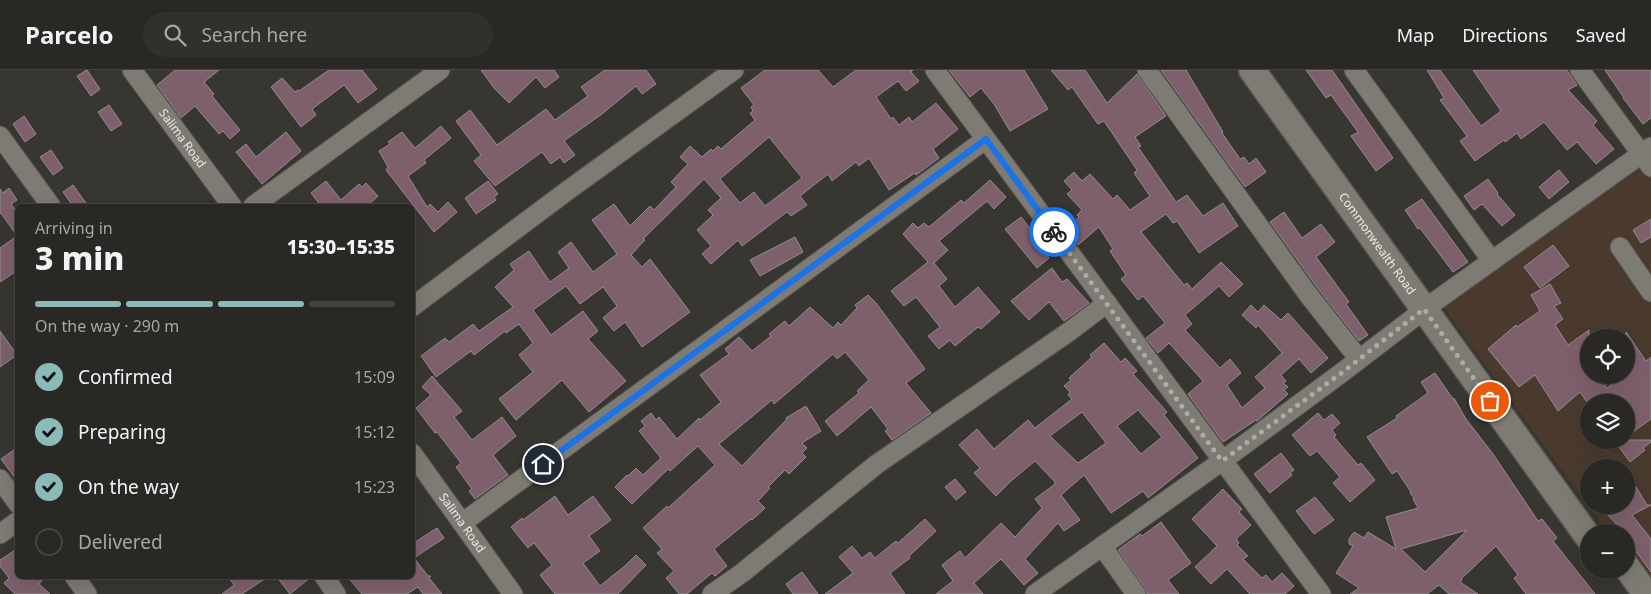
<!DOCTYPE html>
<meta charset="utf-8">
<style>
:root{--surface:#2a2824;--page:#32302c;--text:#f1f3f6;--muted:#a5a6a6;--line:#464441;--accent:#8bbbb9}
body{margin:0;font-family:"Noto Sans",sans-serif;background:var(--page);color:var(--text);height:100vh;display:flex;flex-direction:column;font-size:19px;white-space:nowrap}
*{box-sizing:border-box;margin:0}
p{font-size:16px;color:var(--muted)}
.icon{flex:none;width:28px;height:28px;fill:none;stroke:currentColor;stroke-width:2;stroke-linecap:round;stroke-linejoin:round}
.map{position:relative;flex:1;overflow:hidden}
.side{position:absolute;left:15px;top:134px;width:400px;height:375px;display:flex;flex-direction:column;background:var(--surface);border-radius:8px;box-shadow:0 5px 20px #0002,0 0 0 1px var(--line)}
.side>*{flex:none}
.fabs{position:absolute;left:1580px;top:259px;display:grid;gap:10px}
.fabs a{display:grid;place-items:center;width:55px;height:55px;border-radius:50%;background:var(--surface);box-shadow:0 5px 20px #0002,0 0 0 1px var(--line);font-size:25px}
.pin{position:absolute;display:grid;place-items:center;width:42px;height:42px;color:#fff;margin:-21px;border:2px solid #fff;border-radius:50%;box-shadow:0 1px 5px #0007}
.courier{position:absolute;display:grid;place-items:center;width:50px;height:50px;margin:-25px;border:4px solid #1a73e8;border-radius:50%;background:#fff;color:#222;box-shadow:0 1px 6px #0007}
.head em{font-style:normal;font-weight:800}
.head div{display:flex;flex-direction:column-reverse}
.head{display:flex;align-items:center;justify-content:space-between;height:85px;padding:0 20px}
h1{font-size:32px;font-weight:800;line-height:38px}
.bar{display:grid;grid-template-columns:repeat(4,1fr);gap:8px 5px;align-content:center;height:60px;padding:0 20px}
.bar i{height:6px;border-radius:4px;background:var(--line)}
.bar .active{background:var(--accent)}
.bar p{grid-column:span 4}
ol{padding:0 20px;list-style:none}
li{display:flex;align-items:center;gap:15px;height:55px}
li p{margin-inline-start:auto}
li .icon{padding:5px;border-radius:50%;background:var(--accent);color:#111;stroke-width:4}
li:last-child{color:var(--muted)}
li i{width:28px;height:28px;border:2px solid var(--line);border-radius:50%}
header{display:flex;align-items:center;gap:30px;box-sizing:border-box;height:70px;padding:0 25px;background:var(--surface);border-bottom:1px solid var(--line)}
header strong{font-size:24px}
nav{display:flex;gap:28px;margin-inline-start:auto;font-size:18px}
.search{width:350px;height:45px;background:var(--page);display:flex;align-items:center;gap:12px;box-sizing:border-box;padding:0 18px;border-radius:28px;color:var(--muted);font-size:19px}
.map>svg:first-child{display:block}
.commercial{fill:#4a3a2e;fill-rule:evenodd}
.building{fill:#7e606d;stroke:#938b8e;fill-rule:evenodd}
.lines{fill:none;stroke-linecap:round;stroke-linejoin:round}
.minor-casing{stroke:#55534e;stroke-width:21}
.secondary-casing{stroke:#55534e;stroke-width:29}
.minor{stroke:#7e7b74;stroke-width:19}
.secondary{stroke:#7e7b74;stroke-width:26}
.done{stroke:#aeaca8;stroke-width:5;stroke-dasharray:0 9}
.route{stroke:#1a73e8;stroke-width:6}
.labels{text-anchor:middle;stroke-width:4;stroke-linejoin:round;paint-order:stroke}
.street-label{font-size:12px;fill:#edebe8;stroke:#1f1d1b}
</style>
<header>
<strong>Parcelo</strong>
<div class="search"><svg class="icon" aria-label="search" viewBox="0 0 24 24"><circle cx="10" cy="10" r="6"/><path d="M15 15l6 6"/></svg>Search here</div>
<nav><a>Map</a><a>Directions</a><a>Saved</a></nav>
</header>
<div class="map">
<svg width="1651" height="524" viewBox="0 0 1651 524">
<rect width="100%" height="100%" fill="#383630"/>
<path class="commercial" d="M1643 83 1651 95V523L1626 489V462H1607L1443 237ZM1589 268H1626V305H1589ZM1589 332H1626V370H1589ZM1589 398H1626V435H1589Z"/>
<path class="building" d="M87 0 100 19 91 26 77 6Z
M175 0H219L204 12 214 24 212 26 240 60 230 69 223 61 219 64 195 36 181 48 157 15Z
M329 0H362L377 19 358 33 344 15 312 39 316 45 301 57 271 17 282 8 295 22 298 20 299 21Z
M481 0H554L559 7 545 18 536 7 509 33 494 18Z
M605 0H646L656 14 642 24 636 16 602 44 564 71 575 85 564 93 560 87 551 94 542 82 495 116 474 91 481 85 456 51 470 40 497 75 546 39 555 50 588 26 581 17Z
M765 0H818L833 17 856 0H913L911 2 919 11 906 21 898 11 876 27 891 49 893 47 899 55 909 47 912 52 936 33 958 59 933 79 939 88 916 105 915 103 889 120 869 88 859 96 856 92 832 111 828 104 800 126 807 135 791 146 787 142 742 176 738 170 711 194 702 184 711 176 697 160 713 145 708 140 721 128 704 109 643 169 645 170 631 185 642 197 650 189 690 242 642 277 625 252 614 261 603 248 617 236 603 217 580 234 566 216 533 240 551 265 583 241 598 261 588 269 626 311 589 342 562 310 516 350 499 329 533 302 519 285 533 273 519 254 506 263 505 261 474 285 471 281 436 307 421 286 445 268 449 272 473 254 479 261 513 237 495 217 514 200 510 194 529 181 550 212 569 198 558 182 571 172 593 202 617 184 592 150 614 134 630 156 650 136 654 140 676 117 671 112 688 94 680 87 690 76 702 87 711 79 713 81 718 76 721 79 755 50 750 43 753 41 751 37 754 35 741 18ZM769 67 802 108 765 136 754 122 740 133 720 109Z
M949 0H1024L1048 39 1010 61 994 34 981 18 970 27Z
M1051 0H1085L1107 33 1137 4 1166 46 1135 67 1141 76 1138 77 1176 132 1187 125 1203 146 1223 133 1238 156 1199 183 1177 151 1173 153 1166 144 1141 162 1184 215 1187 213 1192 219 1221 192 1243 214 1229 227 1219 216 1185 245 1192 254 1185 260 1220 298 1230 289 1241 303 1227 315 1242 338 1265 318 1255 307 1282 283 1258 255 1256 258 1242 245 1251 235 1258 242 1264 235 1281 250 1288 243 1328 288 1311 303 1299 289 1281 305 1286 311 1283 313 1288 317 1284 320 1288 324 1257 351 1256 350 1223 372 1188 324 1203 311 1169 273 1158 283 1146 268 1165 253 1143 226 1138 230 1121 209 1126 205 1110 181 1113 179 1099 157 1078 175 1066 158 1079 147 1077 145 1082 140 1067 124 1072 120 1064 111 1074 102 1082 111 1090 104 1113 129 1117 125 1130 140 1150 126 1134 103 1137 100 1104 51 1098 54 1072 17 1068 20Z
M1161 0H1186L1223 62 1222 63 1240 89 1244 87 1249 94 1256 88 1266 102 1245 117Z
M1306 0H1332L1393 88 1376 101 1351 66 1358 62 1331 25 1326 28Z
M1427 0H1440L1481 56 1501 41 1473 0H1567L1577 15 1568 20 1597 51 1593 55 1614 79 1596 94 1577 72 1567 80 1544 52 1521 69 1517 63 1505 72 1504 70 1475 91 1460 71 1467 66 1440 30 1444 28Z
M1605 0H1651V48L1643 54 1623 28H1624Z
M109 35 122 54 111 61 98 42Z
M24 46 36 64 25 72 13 54Z
M441 56 451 68 424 90 426 93 408 106 427 137 430 134 438 142 448 132 457 142 434 162 386 100 388 97 379 81 390 74 388 72 402 62 415 78Z
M286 62 301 81 262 114 236 82 246 74 256 87Z
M51 80 63 98 53 105 40 87Z
M1559 100 1569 112 1549 129 1539 117Z
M1488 109 1498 123 1497 124 1515 145 1502 156 1482 134 1474 140 1464 126Z
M990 110 1006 127 994 139 987 131 939 171 948 180 934 193 947 209 939 216 955 237 978 217 1000 242 981 259 978 257 955 276 950 270 939 279 928 266 940 257 916 227 904 236 891 221 928 192 903 164 913 153 918 158 924 153 929 157 961 130 964 133Z
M326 111 341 130 359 114 362 117 366 113 378 126 367 136H321L311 123Z
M488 111 498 124 494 127 496 130 476 144 465 128Z
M73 115 88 136H73L63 122Z
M9 118 17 130 11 134 18 143V200L0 212V178L17 166 1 143 0 144V119L3 123Z
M1422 129 1468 192 1453 202 1420 158 1418 159 1405 140Z
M1284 142 1302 168 1321 154 1335 172 1316 187 1349 232 1346 234 1368 265 1359 271 1316 216 1270 152Z
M1021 147 1043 174 1040 176 1049 188 1037 198 1005 159Z
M1651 149V167L1641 173 1633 160Z
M795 167 803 182 760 206 750 190Z
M1553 175 1569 196 1540 218 1524 197Z
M1052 198 1062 212 1067 209 1089 233 1064 251 1049 232 1029 250 1011 231Z
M1550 214 1561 233 1554 236 1563 249 1555 255 1568 275 1589 260V305H1596L1607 318 1626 305V262L1646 291 1651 287V349L1626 367V332H1587L1580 322 1558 341 1535 305 1519 317 1488 279 1516 255 1517 257 1540 241 1531 225Z
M868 225 876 233 925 299 906 313 931 343 892 370 885 361 888 359 871 337 837 366 825 351 859 323 857 321 869 310 845 282 837 289 833 284 774 334 772 330 719 374 742 396 787 349 786 348 806 336 821 361 802 373 807 378 802 383 806 387 789 404 785 400 768 417 770 418 758 431 765 438 752 450 751 449 714 479 727 496 715 506 712 503 687 524H679L666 508 674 501 657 483 662 479 643 458 667 436 668 438 715 395 698 376 670 401 668 399 632 434 615 417 627 405 628 406 636 398 643 405 661 388 639 361 645 356 641 351 651 343 656 350 659 347 677 369 699 348 700 350 721 332 700 305 729 284 725 279 739 267 752 281 771 266 769 264 785 251 789 256 810 237 833 258 838 252 841 255 857 238 855 235Z
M0 261 17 285 0 297Z
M1104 273 1121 292 1125 288 1137 301 1133 304 1167 342 1164 345 1198 388 1148 428 1143 421 1111 443 1084 405 1061 425 1080 450 1064 461 1058 453 1025 489 1038 503 1024 515 1001 489 974 513 983 524H936L953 511 942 495 960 481 965 488 1001 453 1015 467 1042 438 1035 429 1055 414V412L1035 391 1011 411 996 426 974 403 980 398 959 375 977 359 994 379 1028 350 1035 358 1072 329 1068 325 1070 322 1064 316 1071 310 1069 308 1092 287 1090 285ZM1138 340 1162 367 1141 384 1117 356ZM1082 342 1106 373 1078 393 1050 366Z
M1435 303 1453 329 1454 328 1466 349 1493 384 1538 451 1542 449 1557 468 1553 471 1595 524H1526L1514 508 1518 505 1496 476 1461 509 1462 510 1460 512 1478 524H1449L1439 515 1427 524H1350L1359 518 1336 503 1353 476 1349 474V469L1354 462 1364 468 1368 462 1396 479 1386 447 1418 438 1413 429 1414 428 1410 423 1411 422 1397 401 1392 404 1367 367 1397 348 1396 346 1428 323 1421 312ZM1467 460 1425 502 1401 479Z
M432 306 462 341 454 347 472 370 502 347 516 366 493 385 508 405 475 429 469 421 472 419 456 397 461 393 437 362 435 363 416 338 431 325 422 317Z
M1318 343 1324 350 1332 344 1340 353 1332 360 1336 365 1334 367 1358 395 1361 393 1375 410 1350 432 1333 413 1340 407 1317 381 1310 386 1292 365Z
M1614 370H1651V372L1643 378 1645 380 1630 392Z
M18 377V412L1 389Z
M1281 383 1294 400 1290 403 1292 405 1270 423 1254 404Z
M955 409 966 422 956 430 945 417Z
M1636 417 1647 435H1651L1632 445 1651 469V502L1626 468V462H1624L1605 442 1614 435H1626V422Z
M1223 419 1242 439 1239 442 1251 455 1236 469 1239 473 1237 475 1248 486 1243 489 1262 508 1266 505 1272 512 1282 503 1294 516 1285 524H1250L1227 499 1211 514 1195 497 1217 476 1192 449Z
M555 426 568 445 593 426 611 450 589 466 600 481 583 493 600 516 626 495 636 485 646 495 618 524H555L540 505 552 495 534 473 528 478 511 457 522 448 523 450Z
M1315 427 1334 450 1314 464 1296 441Z
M925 449 936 461 909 486 910 488 890 503 905 524H825L853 503 839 487 852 476 862 488 870 482 875 488 896 471 898 473Z
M1161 452 1191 493 1168 510 1179 524H1147L1145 518 1118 480 1140 464 1142 466Z
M437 458 444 468 414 488 428 506H431L429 508 442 524H423L418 517 407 524H362L347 506H412V474Z
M18 478V506H46L39 514 50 524H15L4 513 9 508 0 496V490Z
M802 502 818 524H793L786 514Z
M228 506H269L242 524H222L234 515Z
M276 506H312L290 524Z"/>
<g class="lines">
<defs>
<g id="minor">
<path id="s1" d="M132 0 232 136"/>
<path d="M935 0 1321 524"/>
<path d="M1147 0 1307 223 1359 289"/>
<path d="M1354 0 1492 191"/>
<path d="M1580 0 1651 97"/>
<path d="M0 66 51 136"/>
<path d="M253 136 440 0"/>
<path d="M1620 177 1651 222"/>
<path d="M412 237 567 121 734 0"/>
<path id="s2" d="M412 383 513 524"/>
<path d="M0 409 18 434"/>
<path d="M462 453 986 69"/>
<path d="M0 464 18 451"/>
<path d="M1102 476 1136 524"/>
<path d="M74 506 87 524"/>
<path d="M324 506 336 524"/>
<path d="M712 524 742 503 877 394 1070 261 1107 233"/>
<path d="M1035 524 1222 391 1340 304 1437 230 1651 77"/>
</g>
<g id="secondary">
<path id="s3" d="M1252 0 1589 468"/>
<path d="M1626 496 1646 524"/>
</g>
</defs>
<use href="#minor" class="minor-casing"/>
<use href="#secondary" class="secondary-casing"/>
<use href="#minor" class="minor"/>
<use href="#secondary" class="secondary"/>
</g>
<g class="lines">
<path class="done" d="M1054 162 1222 391 1340 304 1424 239 1490 331"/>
<path class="route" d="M543 394 986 69 1054 162"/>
</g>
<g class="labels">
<g class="street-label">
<text dy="4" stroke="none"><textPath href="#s1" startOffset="85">Salima Road</textPath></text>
<text dy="4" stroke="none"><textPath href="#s3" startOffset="214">Commonwealth Road</textPath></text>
<text dy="4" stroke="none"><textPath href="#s2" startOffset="86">Salima Road</textPath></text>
</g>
</g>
</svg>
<div class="fabs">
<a><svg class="icon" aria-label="locate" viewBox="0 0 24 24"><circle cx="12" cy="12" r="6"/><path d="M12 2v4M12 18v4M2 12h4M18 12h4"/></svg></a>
<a><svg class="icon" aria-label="layers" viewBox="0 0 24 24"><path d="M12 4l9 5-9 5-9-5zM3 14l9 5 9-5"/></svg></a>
<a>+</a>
<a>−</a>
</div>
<div class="pin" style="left:1490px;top:331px;background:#ea580c"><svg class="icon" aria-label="bag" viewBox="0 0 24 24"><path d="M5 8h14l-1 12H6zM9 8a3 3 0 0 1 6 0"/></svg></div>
<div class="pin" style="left:543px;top:394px;background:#1f2937"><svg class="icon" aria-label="home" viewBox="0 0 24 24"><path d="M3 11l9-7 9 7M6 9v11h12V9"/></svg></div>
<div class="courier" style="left:1054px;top:162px"><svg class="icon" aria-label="bike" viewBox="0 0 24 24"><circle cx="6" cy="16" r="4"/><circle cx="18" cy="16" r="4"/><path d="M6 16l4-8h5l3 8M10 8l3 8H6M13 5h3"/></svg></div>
<section class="side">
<div class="head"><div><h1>3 min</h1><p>Arriving in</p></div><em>15:30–15:35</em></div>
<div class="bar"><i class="active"></i><i class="active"></i><i class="active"></i><i></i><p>On the way · 290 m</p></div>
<ol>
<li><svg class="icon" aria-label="check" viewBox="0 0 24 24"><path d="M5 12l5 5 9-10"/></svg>Confirmed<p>15:09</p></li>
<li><svg class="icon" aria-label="check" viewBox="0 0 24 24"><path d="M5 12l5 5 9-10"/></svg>Preparing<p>15:12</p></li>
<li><svg class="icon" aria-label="check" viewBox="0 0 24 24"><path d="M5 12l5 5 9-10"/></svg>On the way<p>15:23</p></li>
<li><i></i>Delivered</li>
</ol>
</section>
</div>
